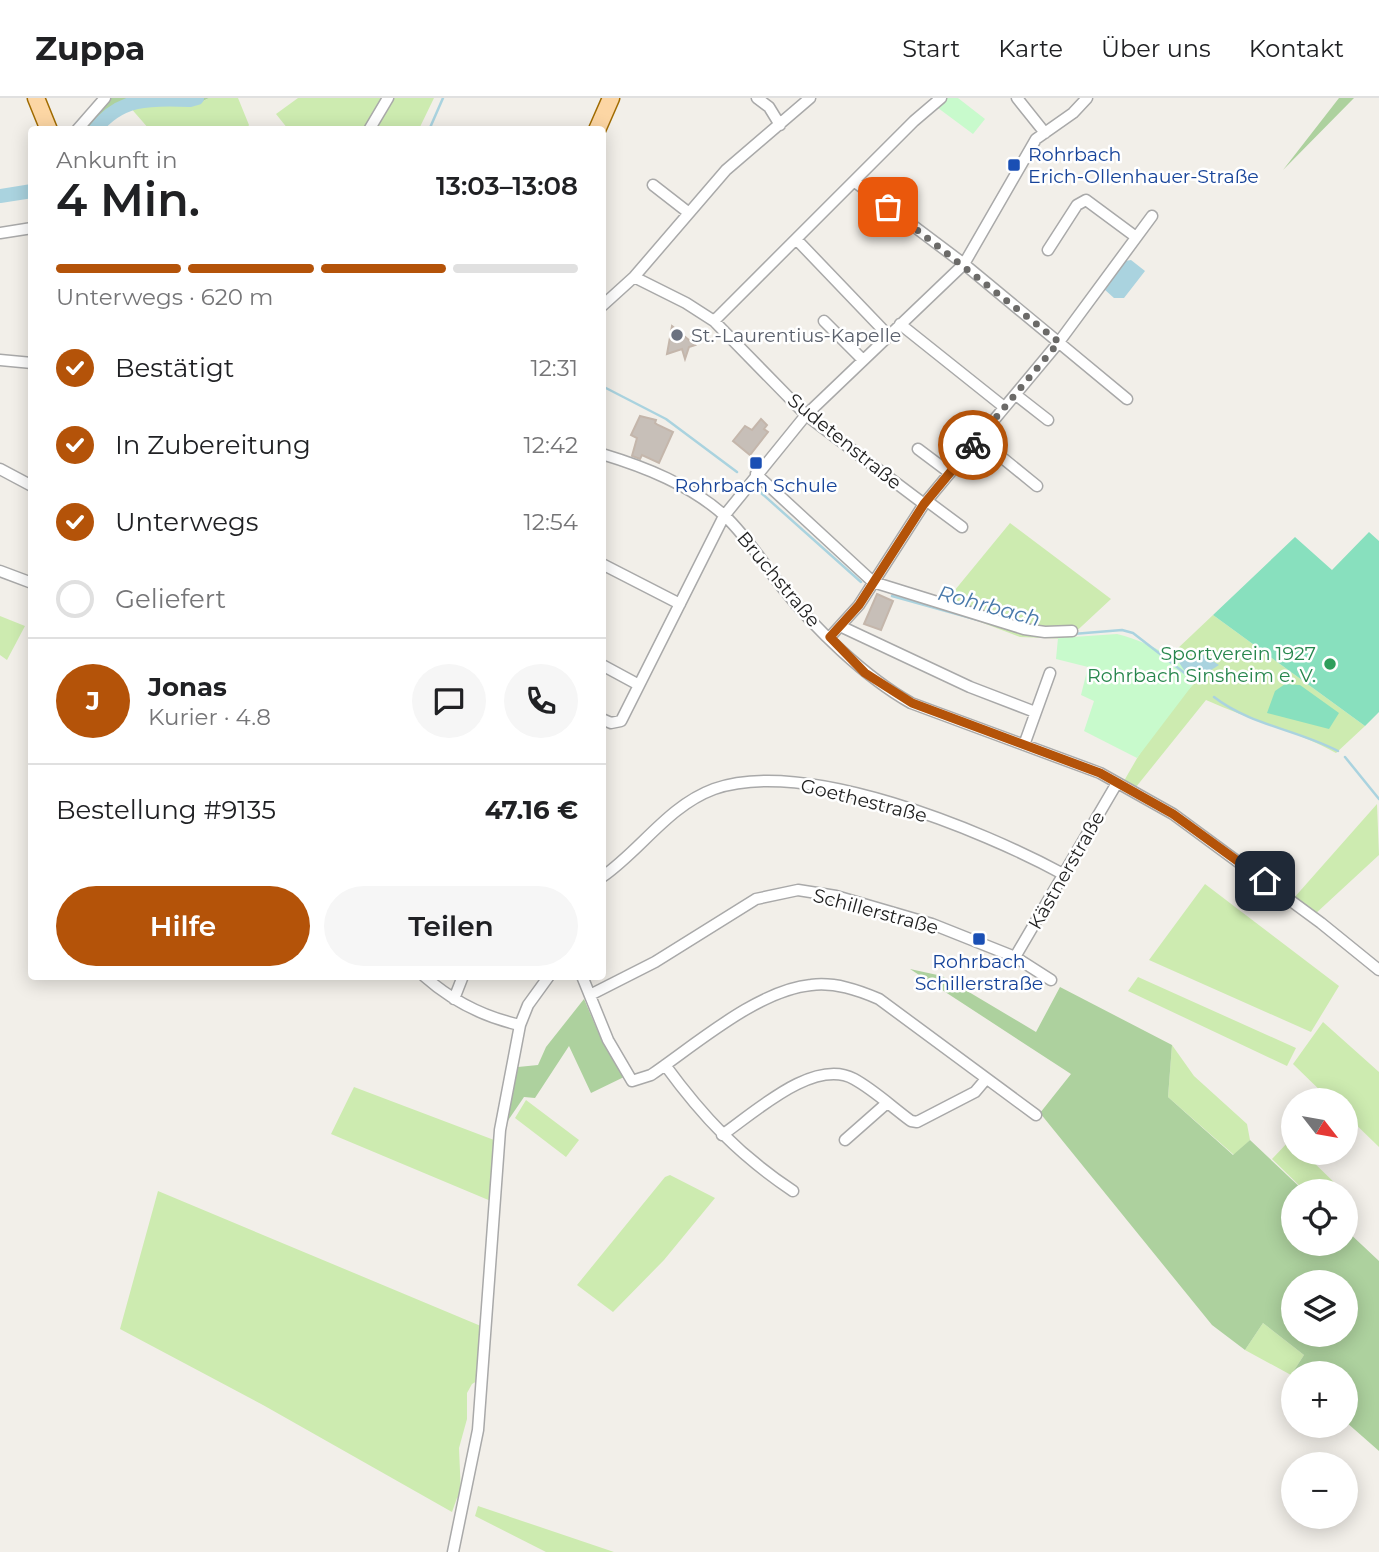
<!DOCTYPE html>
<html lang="de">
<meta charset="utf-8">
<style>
:root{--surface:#fff;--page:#f6f6f6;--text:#202124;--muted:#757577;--line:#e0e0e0;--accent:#b45309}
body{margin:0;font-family:Montserrat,sans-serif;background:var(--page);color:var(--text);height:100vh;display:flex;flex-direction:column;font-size:26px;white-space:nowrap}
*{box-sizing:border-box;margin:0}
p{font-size:23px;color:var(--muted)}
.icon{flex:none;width:38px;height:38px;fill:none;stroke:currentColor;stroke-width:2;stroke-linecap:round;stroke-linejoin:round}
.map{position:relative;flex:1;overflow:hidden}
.side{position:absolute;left:28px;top:28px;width:578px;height:854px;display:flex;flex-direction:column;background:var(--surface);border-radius:7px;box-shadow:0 4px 18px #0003}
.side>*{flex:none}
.needle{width:46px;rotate:121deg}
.buttons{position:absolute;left:1281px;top:990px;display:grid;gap:14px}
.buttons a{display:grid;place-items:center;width:77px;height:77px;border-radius:50%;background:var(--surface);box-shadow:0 4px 18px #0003;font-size:35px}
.pin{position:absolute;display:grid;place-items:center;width:60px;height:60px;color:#fff;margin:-30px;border-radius:14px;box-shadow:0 4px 10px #0006}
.courier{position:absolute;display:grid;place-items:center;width:70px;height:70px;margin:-35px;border:5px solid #b45309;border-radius:50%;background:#fff;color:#222;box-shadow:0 2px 9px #0007}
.headline em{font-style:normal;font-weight:600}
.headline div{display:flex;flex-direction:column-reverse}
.headline{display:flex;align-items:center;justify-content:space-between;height:119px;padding:0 28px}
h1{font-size:46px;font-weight:600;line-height:52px}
.bar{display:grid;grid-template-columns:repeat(4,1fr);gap:10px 7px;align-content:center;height:84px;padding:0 28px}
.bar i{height:9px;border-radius:5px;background:var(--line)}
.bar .active{background:var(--accent)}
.bar p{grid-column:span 4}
.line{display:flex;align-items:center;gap:18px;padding:0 28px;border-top:2px solid var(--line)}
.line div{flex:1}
.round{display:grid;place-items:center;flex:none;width:74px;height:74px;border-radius:37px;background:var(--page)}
ol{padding:0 28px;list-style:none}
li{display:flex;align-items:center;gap:21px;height:77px}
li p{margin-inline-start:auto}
li .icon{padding:7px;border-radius:50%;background:var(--accent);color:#fff;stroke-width:4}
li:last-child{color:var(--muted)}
li i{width:38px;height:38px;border:4px solid var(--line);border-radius:50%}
.primary-button{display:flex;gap:14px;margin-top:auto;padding:14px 28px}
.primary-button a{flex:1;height:80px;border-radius:42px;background:var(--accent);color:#fff;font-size:28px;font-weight:600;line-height:80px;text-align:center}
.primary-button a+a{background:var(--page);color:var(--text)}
header{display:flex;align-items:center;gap:42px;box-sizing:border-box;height:98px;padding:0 35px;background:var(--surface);border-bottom:2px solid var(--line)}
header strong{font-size:33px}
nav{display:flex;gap:38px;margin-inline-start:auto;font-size:24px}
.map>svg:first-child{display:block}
.grass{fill:#cdebb0}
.forest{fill:#add19e;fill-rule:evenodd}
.park{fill:#c8facc}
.pitch{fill:#88e0be}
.water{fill:#aad3df}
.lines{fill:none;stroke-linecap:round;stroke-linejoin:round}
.stream{stroke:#aad3df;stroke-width:2.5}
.river{stroke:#aad3df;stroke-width:14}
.building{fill:#c7bfb8;stroke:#c4b6ab;stroke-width:2}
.street-casing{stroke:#a9a9a9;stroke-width:13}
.primary-casing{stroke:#a06b00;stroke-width:19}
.street{stroke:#fff;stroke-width:10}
.primary{stroke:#fcd6a4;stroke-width:16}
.done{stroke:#6b6a68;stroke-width:7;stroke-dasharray:0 12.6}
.route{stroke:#b45309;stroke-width:9}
.transit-dot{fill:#1a4fb4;stroke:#fff;stroke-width:2.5}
.worship-dot{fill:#6b7280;stroke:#fff;stroke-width:2.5}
.leisure-dot{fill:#2e9e5b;stroke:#fff;stroke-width:2.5}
.labels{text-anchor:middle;stroke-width:5;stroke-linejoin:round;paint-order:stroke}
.transit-label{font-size:19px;fill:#164399;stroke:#fff}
.worship-label{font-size:19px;fill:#5b616d;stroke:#fff;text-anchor:start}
.street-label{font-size:19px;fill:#222;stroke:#fff}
.leisure-label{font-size:19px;fill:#27864d;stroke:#fff;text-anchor:end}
.water-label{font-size:21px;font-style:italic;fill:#4a7aab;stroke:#fff}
</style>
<header>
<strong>Zuppa</strong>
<nav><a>Start</a><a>Karte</a><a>Über uns</a><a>Kontakt</a></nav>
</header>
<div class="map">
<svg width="1379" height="1454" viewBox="0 0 1379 1454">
<rect width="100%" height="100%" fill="#f2efe9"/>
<path class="grass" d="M209 0H238L249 27 246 32 149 31 129 8C154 5 189 12 209 0Z
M298 0H434L419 31H374L366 27 365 31H288L276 16Z
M1010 425 1111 501 1068 541 1020 539 941 509Z
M1213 517 1365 628 1336 655C1295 632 1249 622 1206 602L1136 689 1124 683C1145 645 1179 593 1215 568L1202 556 1178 563 1176 552Z
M0 518 25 528 7 562 0 557Z
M1377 706 1379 757 1314 817 1293 801Z
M1205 786 1339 888 1311 934 1149 862Z
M1138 879 1296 950 1287 968 1128 893Z
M1323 924 1379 974V1049L1346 1017V1003H1331L1293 966Z
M1172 947 1194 978 1247 1026 1250 1042 1234 1057 1168 999Z
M354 989 502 1045 498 1106 331 1036Z
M526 1002 579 1042 566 1059 515 1020Z
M1290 1042 1293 1045V1055H1304L1344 1094H1306L1272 1061Z
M670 1077 715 1100 664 1162 613 1214 577 1187 665 1079Z
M158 1093 488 1231 484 1279 472 1286 467 1295V1321L459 1350 461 1397 457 1400 452 1414 263 1307 120 1231Z
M1263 1225 1304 1257 1291 1277 1245 1252Z
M478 1408 614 1454H546L475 1418Z"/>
<path class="forest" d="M109 0H209C193 9 183 5 166 5 136 4 117 9 97 31L83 32Z
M1339 0H1354L1283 72Z
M910 871 942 878 1036 934 1060 889 1172 947 1168 999 1233 1057 1250 1042 1305 1094H1293V1146H1346V1132L1379 1163V1353L1346 1324V1276H1293V1280L1291 1277 1304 1257 1263 1225 1245 1252 1212 1227 1040 1015 1071 976ZM1293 1185H1346V1237H1293Z
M584 901 603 945 624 979 591 995 569 948 535 1000 524 999 503 1030 518 969 538 967 546 949Z"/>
<path class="park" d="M947 0H958L985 21 973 36 938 10Z
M1117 536C1137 541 1158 550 1175 562 1183 567 1188 575 1197 581L1137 660 1084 633 1094 603 1081 597 1088 569 1056 561 1058 540Z"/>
<path class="pitch" d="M1369 434 1379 443V614L1365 628 1213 517 1295 439 1332 472Z
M1285 586 1300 587 1339 615 1329 631 1267 615 1275 593Z"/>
<path class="water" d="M1131 162 1145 173 1124 200H1114L1104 191 1125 163Z
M1202 556 1219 567 1197 581 1184 572 1178 563Z"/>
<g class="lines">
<path class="stream" d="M429 32 443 0
M602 288 666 321 737 374
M759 393 861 484
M892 498 978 522
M1073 536 1122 532 1133 535 1191 580
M1032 537 1053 538
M1214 599C1250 627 1298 632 1338 653
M1345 659 1379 701"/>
<path class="river" d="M95 32C119 0 150 0 190 2L197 0
M0 98 32 93"/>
</g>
<path class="building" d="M672 228 695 247 689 249 685 261 682 251 667 256Z
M640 318 656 322 655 325 658 327 673 334 659 365 642 357 640 361 632 358 637 340 631 337Z
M761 321 767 327 764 331 768 334 750 357 733 343 745 328 752 332Z
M877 496 893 503 881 532 864 526Z"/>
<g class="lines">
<defs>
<path id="street" d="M757 0 769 9 780 27
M1017 0 1045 35
M77 32 105 0
M369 32 388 0
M855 84 964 166 1127 301
M653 87 689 115
M0 135 32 130
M797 142 888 237
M1048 152 1077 107 1086 102 1136 139
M634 179 686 205 714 223 806 317 924 406
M602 208 634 179 726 72 810 0
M714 223 914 23 941 0
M824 223 862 261
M900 226 1004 309
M0 262 32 265
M1016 297 1048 322
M978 340 1037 388
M918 351 950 375
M602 356C645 369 691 387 725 418 747 439 763 465 781 488 815 531 865 579 911 605L1100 675 1173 716 1321 825 1379 872
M0 371 32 388
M756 376 873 484 1024 531 1045 534 1072 533
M927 403 962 429
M602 466 680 506
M0 473 32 485
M840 528 970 589 1035 614
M830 539 859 507 924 406 1059 244 1152 118
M602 567 639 587
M602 621 611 625 621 623 724 418 806 317 964 166 1036 41 1073 15 1087 0
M1024 647 1050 575
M602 779C641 752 668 708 714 691 805 659 982 732 1063 776
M1015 859 1117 685
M424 878C452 903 484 919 520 927
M582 878 608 942 632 983 651 977C695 947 758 892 811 887 835 884 858 892 879 901L1036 1017
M590 897 655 864 756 801 798 792 836 798 932 826 1015 859 1051 882
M454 901 463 878
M665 967C703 1019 739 1057 793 1093
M722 1037C754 1015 814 959 854 981 874 992 892 1009 911 1023L917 1024 975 994 986 981
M845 1042 887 1005
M453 1454 478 1332 500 1032 520 927 528 907 549 878"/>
<path id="primary" d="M36 0 49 32
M597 32 611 0"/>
</defs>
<use href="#street" class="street-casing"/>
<use href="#primary" class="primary-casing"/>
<use href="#street" class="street"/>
<use href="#primary" class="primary"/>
</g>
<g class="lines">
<path class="done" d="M888 109 1059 244 973 347"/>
<path class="route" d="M973 347 924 406 859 507 830 539 865 575 912 605 1100 675 1173 716 1265 783"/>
</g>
<g class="transit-dot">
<rect x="1007" y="60" width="14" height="14" rx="3.5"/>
<rect x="749" y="358" width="14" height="14" rx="3.5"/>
<rect x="972" y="834" width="14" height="14" rx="3.5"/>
</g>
<circle class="worship-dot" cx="677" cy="237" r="7"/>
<circle class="leisure-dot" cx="1330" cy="566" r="7"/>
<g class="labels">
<g class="transit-label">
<text x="1028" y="63" text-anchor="start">Rohrbach<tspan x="1028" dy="22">Erich-Ollenhauer-Straße</tspan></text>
<text x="756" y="394">Rohrbach Schule</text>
<text x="979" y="870">Rohrbach<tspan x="979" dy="22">Schillerstraße</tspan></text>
</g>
<g class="worship-label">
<text x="691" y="244">St.-Laurentius-Kapelle</text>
</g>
<g class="street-label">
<text transform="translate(845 343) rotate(39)" y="7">Sudetenstraße</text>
<text transform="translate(779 481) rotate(50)" y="7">Bruchstraße</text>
<text transform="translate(864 702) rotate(14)" y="7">Goethestraße</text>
<text transform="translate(1066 772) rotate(-60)" y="7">Kästnerstraße</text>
<text transform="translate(876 813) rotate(15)" y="7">Schillerstraße</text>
</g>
<g class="leisure-label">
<text x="1316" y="562">Sportverein 1927<tspan x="1316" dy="22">Rohrbach Sinsheim e. V.</tspan></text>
</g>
<g class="water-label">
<text transform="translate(989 508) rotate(15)" y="7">Rohrbach</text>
</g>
</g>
</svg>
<div class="buttons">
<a><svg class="needle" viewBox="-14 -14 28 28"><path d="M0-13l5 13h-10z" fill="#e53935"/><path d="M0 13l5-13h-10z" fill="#757577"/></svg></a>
<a><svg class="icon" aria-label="locate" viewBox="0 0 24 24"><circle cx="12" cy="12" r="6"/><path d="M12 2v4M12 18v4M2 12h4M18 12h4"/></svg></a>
<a><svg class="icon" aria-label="layers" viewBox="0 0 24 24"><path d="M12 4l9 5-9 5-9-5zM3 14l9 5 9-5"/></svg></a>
<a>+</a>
<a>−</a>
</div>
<div class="pin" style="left:888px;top:109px;background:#ea580c"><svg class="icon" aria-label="bag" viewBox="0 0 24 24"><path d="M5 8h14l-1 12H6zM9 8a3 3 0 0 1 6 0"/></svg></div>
<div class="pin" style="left:1265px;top:783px;background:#1f2937"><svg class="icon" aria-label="home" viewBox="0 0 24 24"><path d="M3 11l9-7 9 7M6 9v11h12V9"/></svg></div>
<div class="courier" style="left:973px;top:347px"><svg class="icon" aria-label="bike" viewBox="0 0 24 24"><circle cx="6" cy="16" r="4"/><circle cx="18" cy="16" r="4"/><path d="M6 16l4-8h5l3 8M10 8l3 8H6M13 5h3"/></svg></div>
<section class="side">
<div class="headline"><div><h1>4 Min.</h1><p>Ankunft in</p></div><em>13:03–13:08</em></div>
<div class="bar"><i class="active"></i><i class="active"></i><i class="active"></i><i></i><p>Unterwegs · 620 m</p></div>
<ol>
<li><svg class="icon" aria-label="check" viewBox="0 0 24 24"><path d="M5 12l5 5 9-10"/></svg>Bestätigt<p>12:31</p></li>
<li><svg class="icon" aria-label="check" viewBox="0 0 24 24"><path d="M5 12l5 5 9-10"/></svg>In Zubereitung<p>12:42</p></li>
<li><svg class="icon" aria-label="check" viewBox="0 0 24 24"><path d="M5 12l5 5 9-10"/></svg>Unterwegs<p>12:54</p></li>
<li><i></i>Geliefert</li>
</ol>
<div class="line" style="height:126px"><b class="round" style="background:var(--accent);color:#fff">J</b><div><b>Jonas</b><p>Kurier · 4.8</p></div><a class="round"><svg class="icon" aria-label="chat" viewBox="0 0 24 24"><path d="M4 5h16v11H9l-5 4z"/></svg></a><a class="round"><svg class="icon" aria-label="phone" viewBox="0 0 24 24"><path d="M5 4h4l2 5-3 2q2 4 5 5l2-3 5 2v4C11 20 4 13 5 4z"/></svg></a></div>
<div class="line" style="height:91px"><div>Bestellung #9135</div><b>47.16 €</b></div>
<div class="primary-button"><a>Hilfe</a><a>Teilen</a></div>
</section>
</div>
